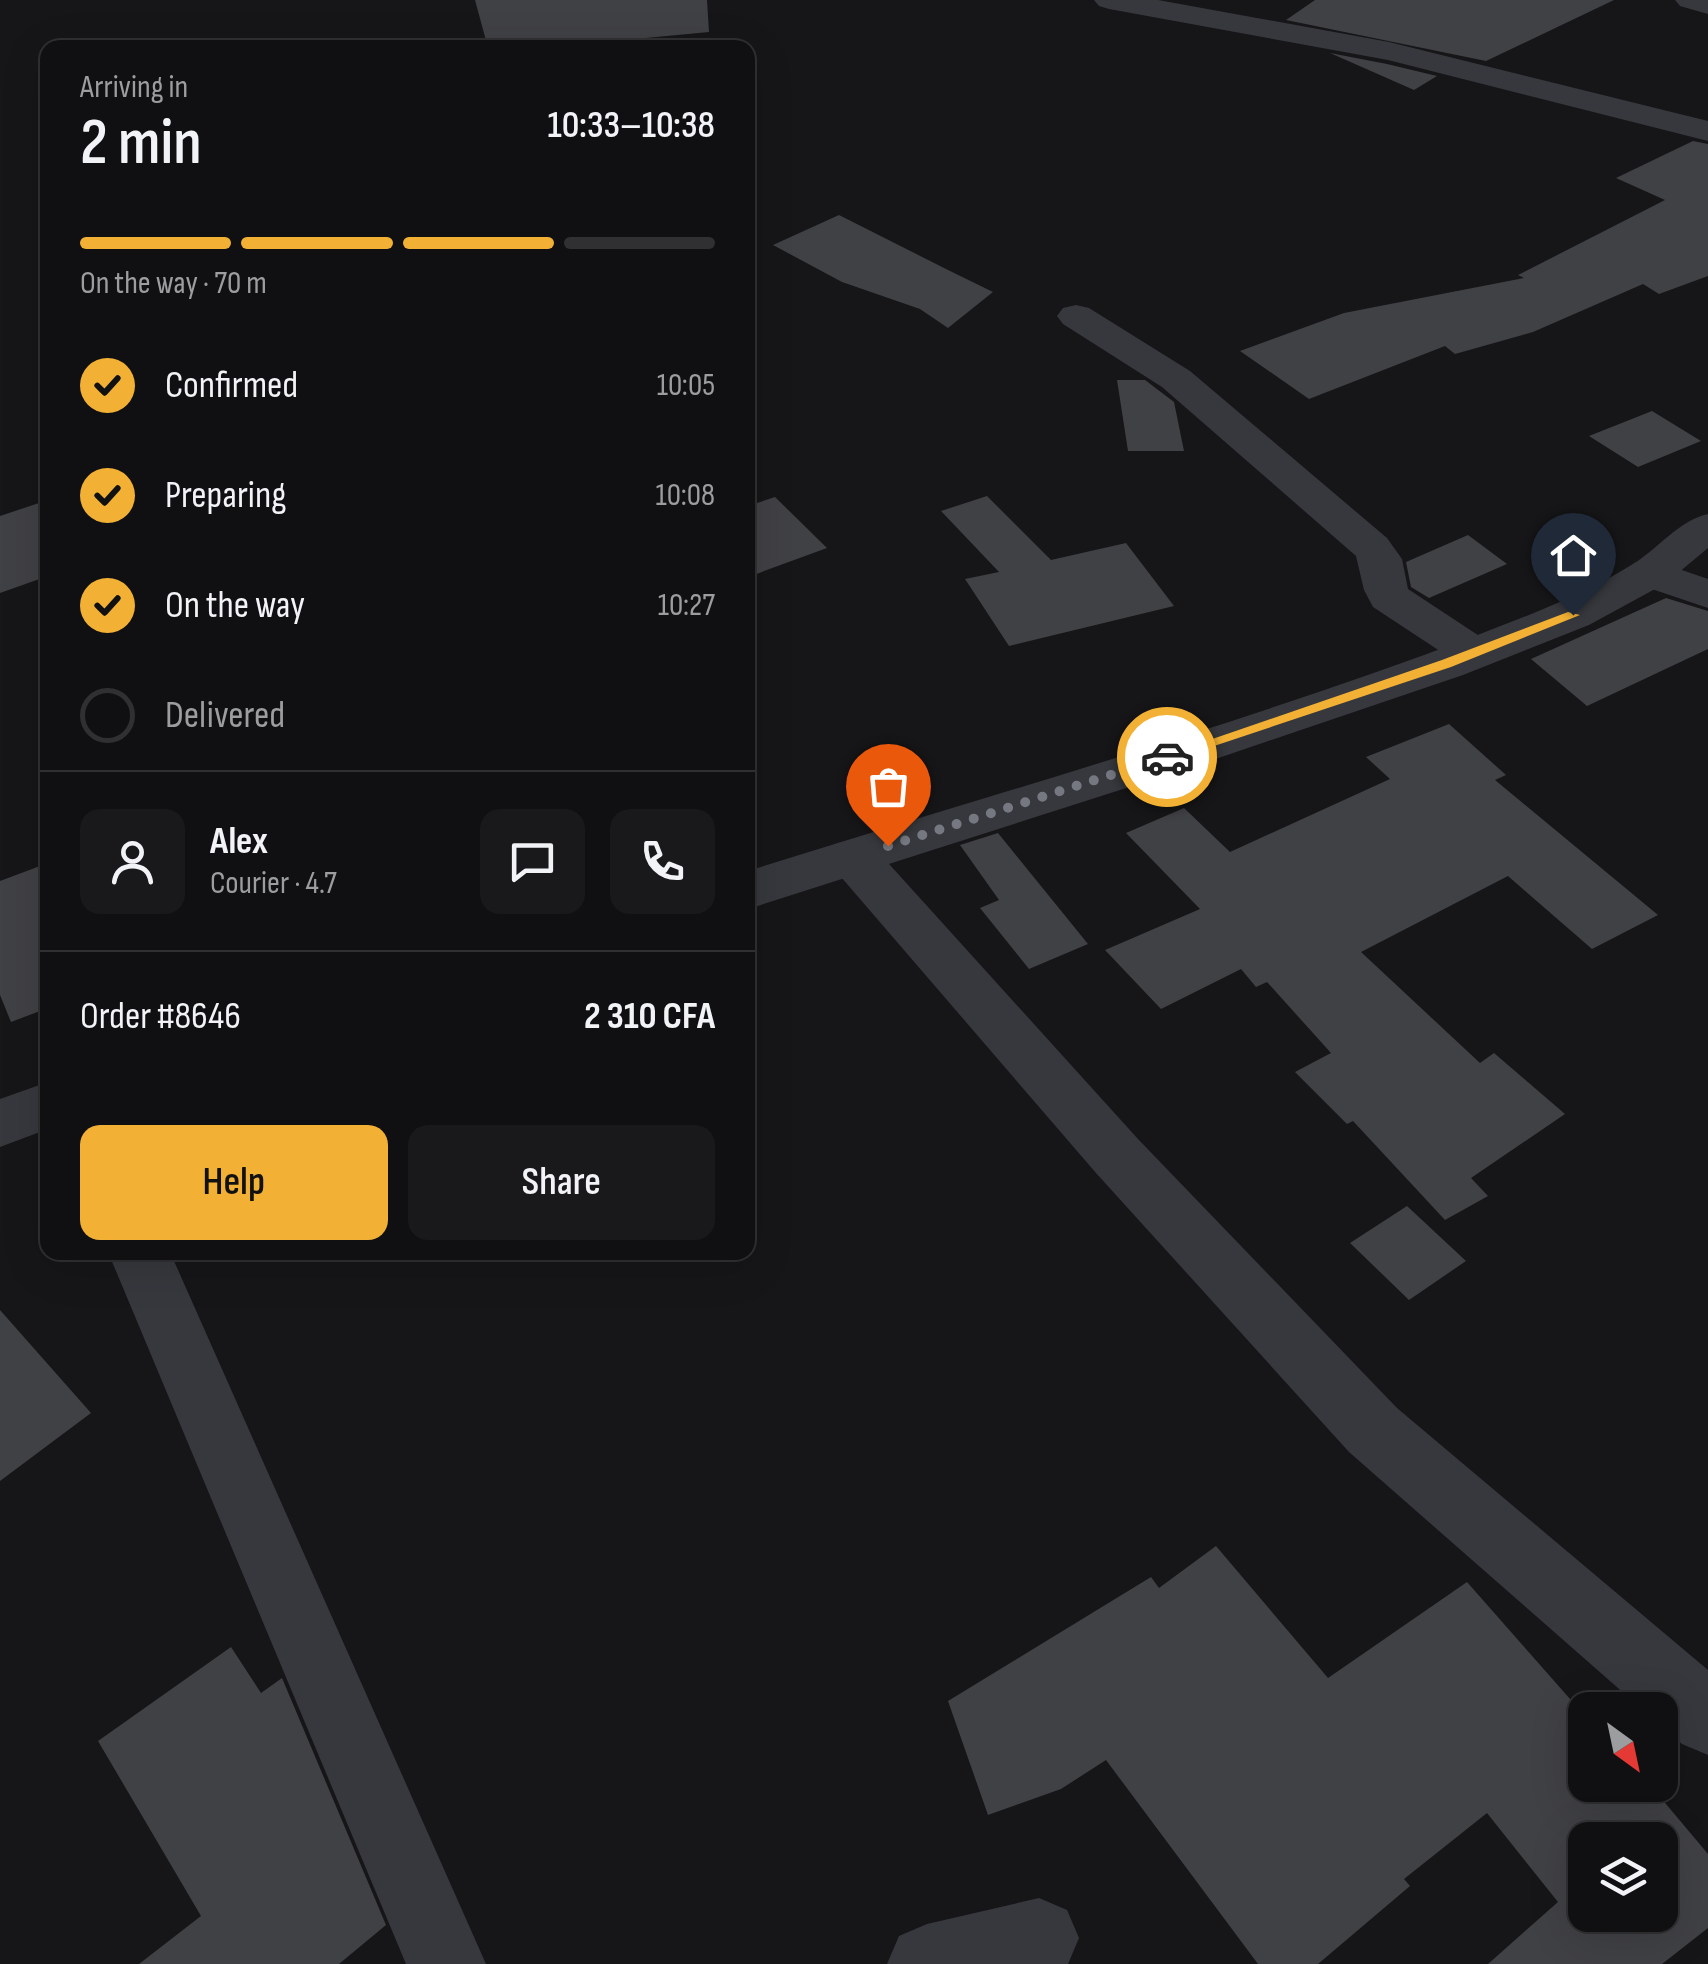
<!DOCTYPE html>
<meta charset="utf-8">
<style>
:root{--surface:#101012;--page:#19191b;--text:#f1f3f6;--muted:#9c9d9f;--line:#303032;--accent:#f2b134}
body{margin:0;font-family:"Sofia Sans Condensed",sans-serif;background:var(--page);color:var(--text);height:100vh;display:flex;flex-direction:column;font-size:38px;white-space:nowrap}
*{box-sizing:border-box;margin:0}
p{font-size:32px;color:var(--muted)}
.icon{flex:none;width:55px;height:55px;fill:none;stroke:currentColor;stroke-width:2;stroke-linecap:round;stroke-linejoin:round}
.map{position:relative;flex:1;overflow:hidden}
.panel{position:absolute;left:40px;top:40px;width:715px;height:1220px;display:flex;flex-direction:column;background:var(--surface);border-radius:20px;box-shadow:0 10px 40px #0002,0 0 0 2px var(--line)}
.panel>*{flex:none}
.needle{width:65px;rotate:147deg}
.buttons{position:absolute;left:1568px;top:1692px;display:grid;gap:20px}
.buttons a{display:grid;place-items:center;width:110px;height:110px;border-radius:20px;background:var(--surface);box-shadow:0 10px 40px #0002,0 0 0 2px var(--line);font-size:50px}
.pin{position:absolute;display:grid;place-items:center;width:85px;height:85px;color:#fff;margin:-102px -42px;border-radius:50% 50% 50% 0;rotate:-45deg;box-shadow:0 0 10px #0007}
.pin .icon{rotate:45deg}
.courier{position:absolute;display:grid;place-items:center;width:100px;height:100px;margin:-50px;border:8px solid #f2b134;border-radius:50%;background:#fff;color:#222;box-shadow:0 2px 12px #0007}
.summary em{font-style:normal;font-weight:600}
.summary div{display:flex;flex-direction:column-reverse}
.summary{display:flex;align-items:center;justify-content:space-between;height:170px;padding:0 40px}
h1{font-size:65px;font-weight:600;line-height:75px}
.bar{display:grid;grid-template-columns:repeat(4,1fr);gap:15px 10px;align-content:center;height:120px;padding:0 40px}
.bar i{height:12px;border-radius:8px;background:var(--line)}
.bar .active{background:var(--accent)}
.bar p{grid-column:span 4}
.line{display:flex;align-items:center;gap:25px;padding:0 40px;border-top:2px solid var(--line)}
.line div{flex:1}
.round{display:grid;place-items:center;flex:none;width:105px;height:105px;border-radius:20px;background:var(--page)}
ol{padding:0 40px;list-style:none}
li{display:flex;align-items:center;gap:30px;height:110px}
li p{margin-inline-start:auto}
li .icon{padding:10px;border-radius:50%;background:var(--accent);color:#111;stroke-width:4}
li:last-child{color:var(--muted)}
li i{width:55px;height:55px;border:5px solid var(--line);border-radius:50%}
.cta{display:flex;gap:20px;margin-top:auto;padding:20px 40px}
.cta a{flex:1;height:115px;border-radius:20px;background:var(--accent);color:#111;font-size:40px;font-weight:600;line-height:115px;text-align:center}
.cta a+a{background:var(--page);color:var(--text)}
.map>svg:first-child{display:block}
.building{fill:#404145;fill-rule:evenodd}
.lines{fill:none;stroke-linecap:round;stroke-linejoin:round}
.minor{fill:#37383d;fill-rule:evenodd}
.tertiary{fill:#37383d;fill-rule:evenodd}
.route{fill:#f2b134}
.done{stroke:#757880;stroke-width:10;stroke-dasharray:0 18}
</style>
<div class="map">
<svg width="1708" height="1964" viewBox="0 0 1708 1964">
<rect width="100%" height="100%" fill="#161618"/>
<path class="building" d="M475 0H707L709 32 614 41 618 48H488Z
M1315 0H1614L1486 61 1286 20Z
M1330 53 1387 64 1437 76 1414 90Z
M1693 141 1708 144V276L1659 294 1643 284 1533 332 1455 354 1445 346 1309 399 1240 351 1344 313 1524 278 1518 275 1665 200 1616 178Z
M839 215 946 269 993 292 948 328 920 309 842 282 773 245Z
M1117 380H1145L1174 402 1184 451H1128Z
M1652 411 1701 441 1638 467 1589 436Z
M987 496 1051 560 1126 543 1174 606 1009 646 965 579 999 572 941 511Z
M775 497 827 548 748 577V506Z
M48 500V576L0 593V516Z
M1468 535 1507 564 1429 598 1411 587 1406 562Z
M1666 598 1708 611V649L1587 706 1531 659Z
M1449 724 1506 775 1495 780 1658 915 1592 949 1508 876 1361 952 1480 1063 1494 1053 1565 1114 1471 1178 1488 1196 1445 1220 1353 1121 1347 1124 1295 1072 1331 1053 1267 982 1256 987 1241 969 1161 1009 1105 950 1200 909 1126 833 1184 808 1230 852 1390 779 1366 757Z
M998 833 1088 944 1029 969 980 908 999 900 960 845Z
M48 863V1008L11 1022 0 995V881Z
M1407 1206 1466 1261 1409 1300 1350 1243Z
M0 1310 91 1413 0 1481Z
M1216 1546 1328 1678 1467 1582 1585 1716V1785H1650L1708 1854V1928L1662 1964H1488L1558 1902 1487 1813 1404 1879 1410 1886 1318 1964H1258L1106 1760 1061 1789 988 1815 948 1701 1151 1577 1159 1588ZM1585 1840H1660V1915H1585Z
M231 1647 261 1693 282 1678 386 1925 339 1964H139L201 1916 98 1741Z"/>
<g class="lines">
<path class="minor" d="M1094 0H1158L1389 42 1708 121V141L1388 60 1109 9 1099 6Z
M1675 0H1708V14L1680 6Z
M1076 305 1089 308 1190 371 1387 538 1402 559 1408 589 1490 643 1497 653 1490 663 1474 668 1458 663 1373 607 1364 590 1356 556 1162 387 1063 324 1057 316 1063 308Z
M1650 559 1708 579V608L1634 583 1628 573 1634 563Z
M853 839 871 844 1138 1139 1397 1408 1708 1670V1755L1682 1744 1660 1725V1710H1643L1349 1452 1096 1173 835 870 827 857 835 844Z
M108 1252H170L486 1964H406Z
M1039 1898 1067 1910 1079 1938 1068 1964H887L899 1936 927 1924Z"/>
<path class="tertiary" d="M1708 514V548L1666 583 1589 625 1463 675 1192 767 748 909V871C990 795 1237 726 1475 636 1529 615 1584 595 1633 564 1659 548 1678 521 1708 514Z
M48 1082V1129L0 1147V1099Z"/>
</g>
<path class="route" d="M1568 612 1580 615 1451 667 1172 760 1160 757 1442 660Z"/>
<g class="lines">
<path class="done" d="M888 846 1167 757"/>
</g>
</svg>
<div class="buttons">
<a><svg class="needle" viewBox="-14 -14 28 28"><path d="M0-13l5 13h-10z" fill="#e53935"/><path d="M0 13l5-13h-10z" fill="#9c9d9f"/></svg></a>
<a><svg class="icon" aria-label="layers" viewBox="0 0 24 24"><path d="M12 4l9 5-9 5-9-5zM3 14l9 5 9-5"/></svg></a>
</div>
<div class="pin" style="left:888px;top:846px;background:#ea580c"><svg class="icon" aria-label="bag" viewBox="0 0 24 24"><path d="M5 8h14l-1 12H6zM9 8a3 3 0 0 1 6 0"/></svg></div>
<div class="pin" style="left:1573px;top:615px;background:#1f2937"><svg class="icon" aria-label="home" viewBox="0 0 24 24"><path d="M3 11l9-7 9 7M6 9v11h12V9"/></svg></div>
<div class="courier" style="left:1167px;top:757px"><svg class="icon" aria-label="car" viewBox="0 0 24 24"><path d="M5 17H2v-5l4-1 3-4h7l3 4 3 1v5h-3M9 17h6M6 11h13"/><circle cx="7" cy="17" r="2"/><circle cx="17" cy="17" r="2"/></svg></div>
<section class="panel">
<div class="summary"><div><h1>2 min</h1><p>Arriving in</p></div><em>10:33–10:38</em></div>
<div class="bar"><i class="active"></i><i class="active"></i><i class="active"></i><i></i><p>On the way · 70 m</p></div>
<ol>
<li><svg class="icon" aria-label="check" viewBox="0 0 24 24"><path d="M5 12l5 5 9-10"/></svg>Confirmed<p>10:05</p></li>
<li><svg class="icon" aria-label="check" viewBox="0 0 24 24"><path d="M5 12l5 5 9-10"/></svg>Preparing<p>10:08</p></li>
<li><svg class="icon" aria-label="check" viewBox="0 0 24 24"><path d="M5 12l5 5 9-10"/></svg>On the way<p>10:27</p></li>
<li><i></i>Delivered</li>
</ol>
<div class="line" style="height:180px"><a class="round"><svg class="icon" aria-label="person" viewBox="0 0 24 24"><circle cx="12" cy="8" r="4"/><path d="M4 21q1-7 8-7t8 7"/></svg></a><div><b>Alex</b><p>Courier · 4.7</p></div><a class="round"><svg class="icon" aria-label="chat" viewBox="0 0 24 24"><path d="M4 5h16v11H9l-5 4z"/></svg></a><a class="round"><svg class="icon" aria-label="phone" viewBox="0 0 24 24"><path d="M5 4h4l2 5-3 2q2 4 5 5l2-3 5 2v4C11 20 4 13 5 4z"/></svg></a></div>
<div class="line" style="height:130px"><div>Order #8646</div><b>2 310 CFA</b></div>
<div class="cta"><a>Help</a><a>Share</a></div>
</section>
</div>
